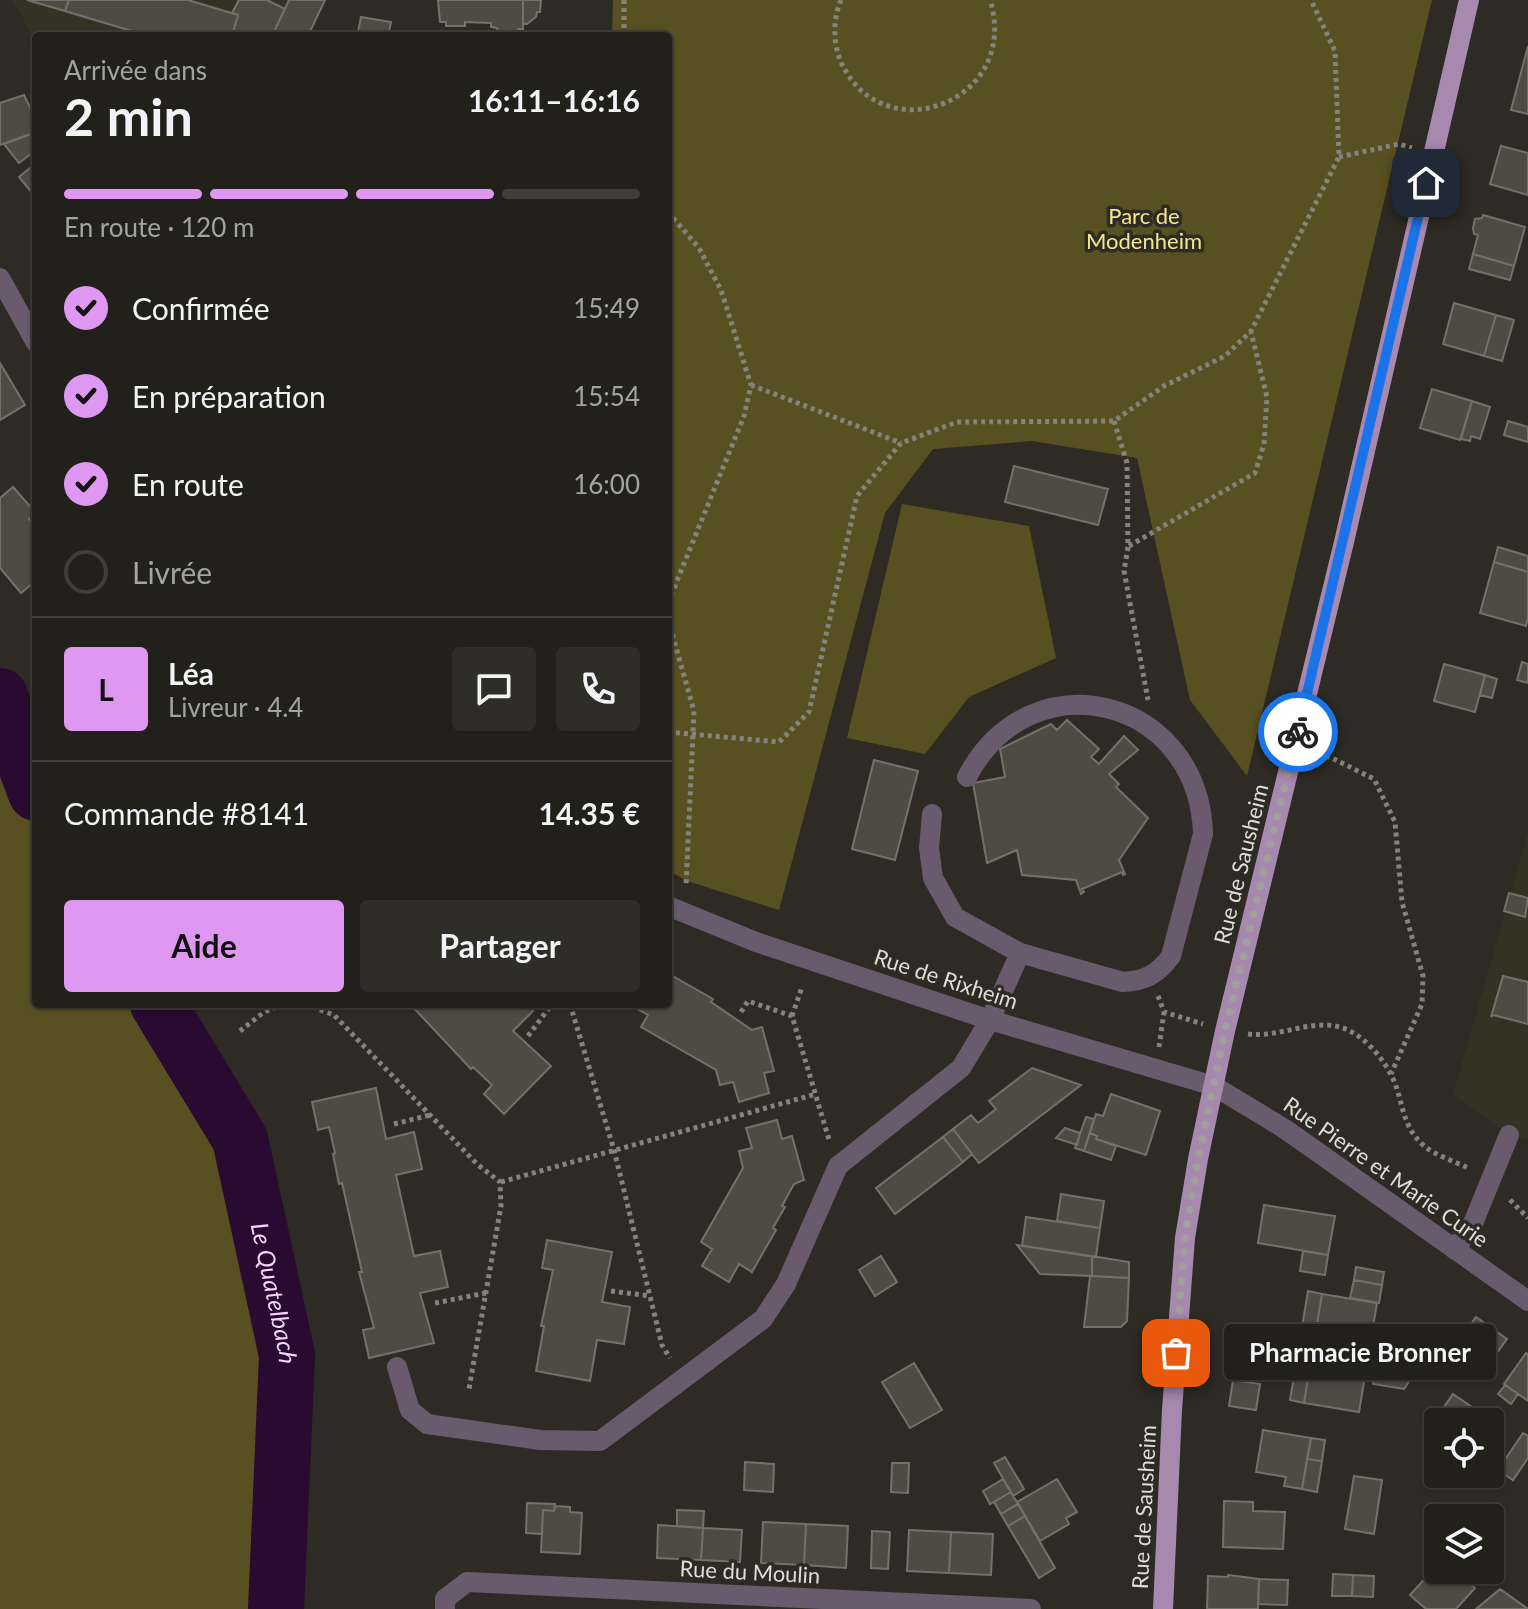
<!DOCTYPE html>
<html lang="fr">
<meta charset="utf-8">
<style>
:root{--surface:#22201a;--page:#2e2d27;--text:#f1f3f6;--muted:#a2a3a2;--line:#3f3e39;--accent:#df98f1}
body{margin:0;font-family:Lato,sans-serif;background:var(--page);color:var(--text);height:100vh;display:flex;flex-direction:column;font-size:30px;white-space:nowrap}
*{box-sizing:border-box;margin:0}
p{font-size:26px;color:var(--muted)}
.icon{flex:none;width:44px;height:44px;fill:none;stroke:currentColor;stroke-width:2;stroke-linecap:round;stroke-linejoin:round}
.map{position:relative;flex:1;overflow:hidden}
.panel{position:absolute;left:32px;top:32px;width:640px;height:976px;display:flex;flex-direction:column;background:var(--surface);border-radius:8px;box-shadow:0 2px 6px #0004,0 0 0 2px var(--line)}
.panel>*{flex:none}
.controls{position:absolute;left:1424px;top:1408px;display:grid;gap:16px}
.controls a{display:grid;place-items:center;width:80px;height:80px;border-radius:8px;background:var(--surface);box-shadow:0 2px 6px #0004,0 0 0 2px var(--line);font-size:40px}
.pin{position:absolute;display:grid;place-items:center;width:68px;height:68px;color:#fff;margin:-34px;border-radius:16px;box-shadow:0 4px 12px #0006}
.courier{position:absolute;display:grid;place-items:center;width:80px;height:80px;margin:-40px;border:6px solid #1a73e8;border-radius:50%;background:#fff;color:#222;box-shadow:0 2px 10px #0007}
.bubble{position:absolute;height:56px;border-radius:8px;background:var(--surface);box-shadow:0 2px 6px #0004,0 0 0 2px var(--line);font-size:26px;font-weight:700;line-height:56px;text-align:center}
.summary em{font-style:normal;font-weight:700}
.summary div{display:flex;flex-direction:column-reverse}
.summary{display:flex;align-items:center;justify-content:space-between;height:136px;padding:0 32px}
h1{font-size:52px;font-weight:700;line-height:60px}
.bar{display:grid;grid-template-columns:repeat(4,1fr);gap:12px 8px;align-content:center;height:96px;padding:0 32px}
.bar i{height:10px;border-radius:6px;background:var(--line)}
.bar .current{background:var(--accent)}
.bar p{grid-column:span 4}
.line{display:flex;align-items:center;gap:20px;padding:0 32px;border-top:2px solid var(--line)}
.line div{flex:1}
.round{display:grid;place-items:center;flex:none;width:84px;height:84px;border-radius:8px;background:var(--page)}
ol{padding:0 32px;list-style:none}
li{display:flex;align-items:center;gap:24px;height:88px}
li p{margin-inline-start:auto}
li .icon{padding:8px;border-radius:50%;background:var(--accent);color:#111;stroke-width:4}
li:last-child{color:var(--muted)}
li i{width:44px;height:44px;border:4px solid var(--line);border-radius:50%}
.button{display:flex;gap:16px;margin-top:auto;padding:16px 32px}
.button a{flex:1;height:92px;border-radius:8px;background:var(--accent);color:#111;font-size:32px;font-weight:700;line-height:92px;text-align:center}
.button a+a{background:var(--page);color:var(--text)}
.map>svg:first-child{display:block}
.built{fill:#343223}
.green{fill:#595021}
.lines{fill:none;stroke-linecap:round;stroke-linejoin:round}
.river{stroke:#290b31;stroke-width:56}
.building{fill:#4d4c43;stroke:#747268;stroke-width:2}
.path{stroke:#84837c;stroke-width:5;stroke-dasharray:4 4;stroke-linecap:butt}
.minor{stroke:#695a6d;stroke-width:20}
.major{stroke:#a788af;stroke-width:20}
.done{stroke:#a09f99;stroke-width:8;stroke-dasharray:0 14.4}
.route{stroke:#1a73e8;stroke-width:10}
.labels{text-anchor:middle;stroke-width:7;stroke-linejoin:round;paint-order:stroke}
.park-label{font-size:22px;fill:#f6e590;stroke:#2d2b23}
.street-label{font-size:22px;fill:#deddd8;stroke:#2d2b23}
.water-label{font-size:24px;font-style:italic;fill:#f5d5fd;stroke:#2d2b23}
</style>
<div class="map">
<svg width="1528" height="1609" viewBox="0 0 1528 1609">
<rect width="100%" height="100%" fill="#2d2b23"/>
<path class="built" d="M11 0H287L272 36H36V48L23 18Z
M1528 832V1140L1509 1135 1453 1094Z"/>
<path class="green" d="M613 0H1432L1247 776 1190 700 1137 458 1032 441 933 449 885 513 779 910 687 881 668 870V36H612Z
M902 504 1029 526 1056 658 969 697 925 754 847 738Z
M0 732 13 774 36 825V1004H137L227 1143 272 1360 260 1609H0Z"/>
<g class="lines">
<g class="river">
<path d="M0 696 36 793"/>
<path id="s1" d="M158 1004 240 1139 287 1355 276 1609"/>
</g>
</g>
<path class="building" d="M27 0H69L65 11Z
M69 0H188L238 15 232 36H148L65 11Z
M239 0H267L285 9 272 36H232L238 15 232 13Z
M289 0H325L308 36H272Z
M438 0H523V29H518L514 36H500L497 28 491 27V23L465 22V26H446V22H440Z
M523 0H541L540 12H537L536 17 527 24 523 23Z
M361 17 391 22 388 36H357Z
M1528 46V114L1511 110Z
M24 95 36 120V132L0 145V103Z
M36 132V150L19 163 4 144Z
M1501 146 1528 153V195L1490 184Z
M36 163V198L19 177Z
M1483 215 1525 227 1514 266 1473 254 1478 235 1474 234 1473 228 1475 219 1482 218Z
M1473 254 1514 266 1510 280 1469 269Z
M1454 303 1496 315 1484 356 1443 344Z
M1496 315 1514 320 1502 361 1484 356Z
M0 363 25 405 0 420Z
M1432 389 1472 401 1460 440 1420 428Z
M1472 401 1490 407 1480 439 1471 436 1470 441 1461 439Z
M1508 421 1528 427V442L1504 435Z
M1014 466 1108 489 1098 525 1005 502Z
M13 487 36 513 29 519 36 527V589L32 584 21 593 0 568V498Z
M1498 547 1528 556V572L1494 562Z
M1494 562 1528 572V617L1526 626 1480 613Z
M1522 662 1528 664V683L1517 680Z
M1444 664 1485 675 1475 712 1434 701Z
M1485 675 1497 679 1492 698 1480 695Z
M1067 720 1099 749 1091 757 1099 764 1124 736 1138 750 1109 774 1119 784 1116 787 1148 818 1119 860 1125 874 1123 875 1122 872 1082 889 1084 892 1081 894 1076 880 1022 875 1017 850 987 863 973 783 1005 777 1000 749 1051 724 1057 730Z
M874 760 918 771 895 860 852 849Z
M1509 893 1528 898 1525 917 1504 911Z
M671 975 713 999 711 1002 752 1030 762 1027 774 1071 764 1073 769 1093 739 1102 733 1082 720 1085 716 1070 641 1027 648 1015 630 1005 668 1004V981Z
M1503 976 1528 982V1024L1493 1015 1491 1017Z
M410 1004H526L533 1011 513 1031 551 1066 504 1114 484 1094 492 1085 473 1067 471 1069Z
M1032 1068 1081 1085 979 1163 953 1129 971 1115 978 1123 996 1109 989 1101Z
M376 1088 386 1139 414 1132 422 1169 396 1175 414 1256 440 1251 448 1287 420 1293 434 1343 369 1358 363 1330 374 1328 359 1272H362L342 1183 339 1184 333 1154 335 1153 329 1127 318 1130 312 1102Z
M1111 1094 1160 1111 1146 1155 1096 1139 1097 1136 1090 1133 1096 1114 1103 1116Z
M1086 1117 1094 1119 1084 1151 1075 1148Z
M777 1120 782 1139 792 1136 804 1180 794 1184 782 1206 785 1207 773 1228 776 1230 752 1272 739 1264 729 1282 702 1266 712 1249 701 1242 743 1168 739 1151 752 1148 746 1128Z
M1065 1128 1080 1133 1077 1145 1056 1138Z
M953 1129 972 1154 963 1162 943 1137Z
M1090 1133 1097 1136 1096 1139 1116 1146 1111 1160 1084 1151Z
M943 1137 963 1162 895 1214 876 1188Z
M1061 1194 1104 1201 1100 1228 1057 1221Z
M1264 1205 1335 1216 1328 1255 1258 1243Z
M1026 1217 1100 1228 1096 1257 1022 1246Z
M547 1240 612 1252 602 1302 630 1307 624 1344 597 1340 590 1381 536 1371 544 1326H541L553 1270 542 1268Z
M1017 1245 1092 1256V1276L1040 1274Z
M1303 1251 1328 1255 1325 1275 1300 1271Z
M881 1256 897 1282 875 1296 859 1270Z
M1092 1256 1129 1262V1278L1092 1276Z
M1356 1267 1384 1272 1382 1285 1354 1280Z
M1090 1276 1129 1278 1127 1321 1121 1327H1084Z
M1354 1280 1382 1285 1379 1303 1350 1298Z
M1308 1291 1322 1294 1304 1403 1290 1400Z
M1322 1294 1377 1303 1359 1412 1304 1403Z
M1476 1317 1507 1339 1485 1369 1455 1347Z
M1416 1323 1439 1338 1421 1364 1399 1348Z
M1463 1353 1477 1363 1470 1373 1456 1362Z
M1526 1353 1528 1354V1401L1504 1384Z
M1368 1356 1420 1365 1404 1389 1373 1384 1375 1377 1366 1375 1364 1382Z
M914 1363 942 1410 910 1428 882 1382Z
M1233 1380 1260 1384 1256 1410 1229 1406Z
M1505 1385 1518 1394 1511 1404 1498 1394Z
M1453 1394 1475 1409 1466 1422H1443L1437 1417Z
M1263 1430 1311 1438 1302 1489 1284 1486 1286 1477 1256 1472Z
M1523 1433 1528 1436V1458L1513 1480 1498 1470Z
M1311 1438 1325 1440 1322 1461 1307 1459Z
M1005 1457 1024 1489 1013 1496 994 1463Z
M1307 1459 1322 1461 1317 1492 1302 1489Z
M745 1462 774 1464 773 1492 744 1490Z
M892 1463H909L908 1493 891 1492Z
M1354 1476 1382 1480 1374 1534 1345 1529Z
M1003 1479 1011 1492 990 1504 983 1491Z
M1057 1479 1077 1512 1066 1518 1069 1524 1040 1541 1017 1502Z
M1011 1492 1018 1504 1001 1514 994 1502Z
M1224 1501 1253 1502V1511L1285 1512 1283 1549 1223 1547Z
M527 1503 555 1504 554 1511 543 1510 542 1534 526 1533Z
M1018 1504 1025 1516 1008 1526 1001 1514Z
M555 1506 570 1507V1512L582 1513 580 1554 541 1552 543 1510 554 1511Z
M677 1510 704 1511 703 1528 677 1526Z
M1025 1516 1055 1568 1039 1578 1008 1526Z
M763 1522 806 1524 804 1565 761 1563Z
M806 1524 848 1526 846 1568 804 1565Z
M658 1525 703 1528 701 1560 657 1558Z
M703 1528 742 1530 740 1562 701 1560Z
M909 1530 951 1532 949 1573 907 1571Z
M872 1531 890 1532 888 1569 871 1568Z
M951 1532 993 1534 991 1575 949 1573Z
M1438 1564V1570H1445L1461 1585 1466 1580 1475 1588 1456 1609H1426L1410 1595Z
M1333 1574 1353 1575 1352 1596H1332Z
M1228 1575 1259 1579 1258 1609H1207L1208 1576 1228 1577Z
M1353 1575 1374 1576 1373 1597 1352 1596Z
M1259 1579 1288 1580 1287 1605 1258 1604Z
M1500 1589 1528 1609H1476Z"/>
<g class="lines">
<path class="path" d="M624 0V36
M841 0C833 18 833 41 840 60 881 155 1022 102 990 0
M1339 157 1399 144 1412 148
M668 212 699 248 721 290 751 385 744 416 668 603
M751 385 901 443
M1114 421 1127 463 1128 547 1124 571 1148 700
M1129 546 1255 473 1264 444 1267 397 1251 332
M668 619 694 711 686 886
M668 732 779 742 809 712 857 496 901 443 957 422 1114 421 1164 386 1225 356 1251 331 1339 157 1335 51 1311 0
M1318 754 1332 758 1374 779 1395 822 1402 902 1423 976 1422 1004 1391 1074
M1158 996 1164 1012 1203 1024
M305 1004 334 1015 477 1164 500 1182 501 1206 469 1389
M570 1004 614 1150 662 1345 670 1358
M741 1012 748 1001 792 1016 830 1143
M792 1016 802 987
M240 1031 264 1012 284 1004
M1248 1034C1279 1038 1310 1019 1340 1027 1361 1033 1380 1054 1390 1073 1404 1097 1399 1123 1423 1145 1434 1155 1454 1161 1468 1168
M528 1036 552 1004
M1159 1047 1164 1012
M394 1124 430 1115
M501 1182 816 1094
M1510 1200 1528 1218
M611 1291 650 1296
M435 1303 486 1293"/>
<path class="minor" d="M0 278 36 343
M932 814 929 848 933 878 955 917 1020 953 1123 982C1145 981 1158 974 1171 956L1203 834C1199 697 1031 655 967 777
M668 906 756 942 990 1020 1214 1086 1285 1129 1528 1301
M1455 1250 1474 1221 1509 1135
M397 1367 410 1410 427 1424 540 1440 600 1441 763 1319 786 1284 838 1166 961 1068 990 1020 1020 953
M445 1609V1599L467 1582 1031 1609"/>
<path class="major" d="M1163 1609 1172 1410 1185 1238 1198 1159 1225 1031 1344 542 1469 0"/>
</g>
<g class="lines">
<path class="done" d="M1176 1353 1185 1238 1198 1159 1225 1031 1298 732"/>
<path class="route" d="M1298 732 1426 183"/>
</g>
<g class="labels">
<g class="park-label">
<text x="1144" y="224">Parc de<tspan x="1144" dy="25">Modenheim</tspan></text>
</g>
<g class="street-label">
<text transform="translate(1241 864) rotate(-76)" y="8">Rue de Sausheim</text>
<text transform="translate(946 979) rotate(18)" y="8">Rue de Rixheim</text>
<text transform="translate(1386 1172) rotate(35)" y="8">Rue Pierre et Marie Curie</text>
<text transform="translate(1144 1507) rotate(-87)" y="8">Rue de Sausheim</text>
<text transform="translate(750 1572) rotate(3)" y="8">Rue du Moulin</text>
</g>
<g class="water-label">
<text dy="8" stroke="none"><textPath href="#s1" startOffset="316">Le Quatelbach</textPath></text>
</g>
</g>
</svg>
<div class="controls">
<a><svg class="icon" aria-label="locate" viewBox="0 0 24 24"><circle cx="12" cy="12" r="6"/><path d="M12 2v4M12 18v4M2 12h4M18 12h4"/></svg></a>
<a><svg class="icon" aria-label="layers" viewBox="0 0 24 24"><path d="M12 4l9 5-9 5-9-5zM3 14l9 5 9-5"/></svg></a>
</div>
<div class="pin" style="left:1176px;top:1353px;background:#ea580c"><svg class="icon" aria-label="bag" viewBox="0 0 24 24"><path d="M5 8h14l-1 12H6zM9 8a3 3 0 0 1 6 0"/></svg></div>
<div class="pin" style="left:1426px;top:183px;background:#1f2937"><svg class="icon" aria-label="home" viewBox="0 0 24 24"><path d="M3 11l9-7 9 7M6 9v11h12V9"/></svg></div>
<div class="courier" style="left:1298px;top:732px"><svg class="icon" aria-label="bike" viewBox="0 0 24 24"><circle cx="6" cy="16" r="4"/><circle cx="18" cy="16" r="4"/><path d="M6 16l4-8h5l3 8M10 8l3 8H6M13 5h3"/></svg></div>
<div class="bubble" style="left:1224px;top:1324px;width:272px">Pharmacie Bronner</div>
<section class="panel">
<div class="summary"><div><h1>2 min</h1><p>Arrivée dans</p></div><em>16:11–16:16</em></div>
<div class="bar"><i class="current"></i><i class="current"></i><i class="current"></i><i></i><p>En route · 120 m</p></div>
<ol>
<li><svg class="icon" aria-label="check" viewBox="0 0 24 24"><path d="M5 12l5 5 9-10"/></svg>Confirmée<p>15:49</p></li>
<li><svg class="icon" aria-label="check" viewBox="0 0 24 24"><path d="M5 12l5 5 9-10"/></svg>En préparation<p>15:54</p></li>
<li><svg class="icon" aria-label="check" viewBox="0 0 24 24"><path d="M5 12l5 5 9-10"/></svg>En route<p>16:00</p></li>
<li><i></i>Livrée</li>
</ol>
<div class="line" style="height:144px"><b class="round" style="background:var(--accent);color:#111">L</b><div><b>Léa</b><p>Livreur · 4.4</p></div><a class="round"><svg class="icon" aria-label="chat" viewBox="0 0 24 24"><path d="M4 5h16v11H9l-5 4z"/></svg></a><a class="round"><svg class="icon" aria-label="phone" viewBox="0 0 24 24"><path d="M5 4h4l2 5-3 2q2 4 5 5l2-3 5 2v4C11 20 4 13 5 4z"/></svg></a></div>
<div class="line" style="height:104px"><div>Commande #8141</div><b>14.35 €</b></div>
<div class="button"><a>Aide</a><a>Partager</a></div>
</section>
</div>
